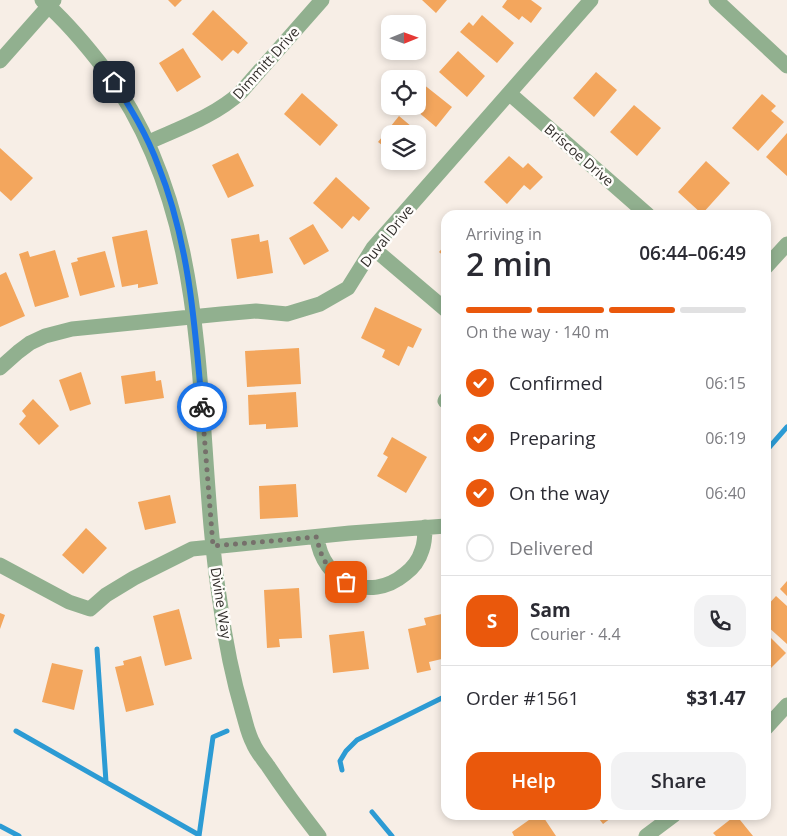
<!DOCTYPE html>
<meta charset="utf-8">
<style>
:root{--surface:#fff;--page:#f2f2f3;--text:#2b2b33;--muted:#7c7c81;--line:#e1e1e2;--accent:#ea580c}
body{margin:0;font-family:"Open Sans",sans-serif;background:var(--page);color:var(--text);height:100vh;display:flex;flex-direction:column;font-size:19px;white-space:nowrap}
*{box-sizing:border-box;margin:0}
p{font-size:16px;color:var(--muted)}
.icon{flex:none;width:28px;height:28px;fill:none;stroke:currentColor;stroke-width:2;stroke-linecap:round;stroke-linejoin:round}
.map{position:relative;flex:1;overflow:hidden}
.panel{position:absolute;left:441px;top:210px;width:330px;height:610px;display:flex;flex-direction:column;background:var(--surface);border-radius:15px;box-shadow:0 2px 8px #0003}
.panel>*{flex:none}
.needle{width:32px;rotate:89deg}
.fabs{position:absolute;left:381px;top:15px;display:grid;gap:10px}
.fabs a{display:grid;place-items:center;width:45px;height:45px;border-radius:10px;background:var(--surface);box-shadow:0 2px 8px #0003;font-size:25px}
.pin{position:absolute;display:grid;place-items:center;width:42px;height:42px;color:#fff;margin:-21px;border-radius:10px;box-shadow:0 2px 8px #0006}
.courier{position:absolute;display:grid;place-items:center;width:50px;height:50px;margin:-25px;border:4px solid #1a73e8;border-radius:50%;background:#fff;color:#222;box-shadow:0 1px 6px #0007}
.summary em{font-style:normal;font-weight:600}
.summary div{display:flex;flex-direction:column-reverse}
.summary{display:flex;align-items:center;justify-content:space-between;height:85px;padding:0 25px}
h1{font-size:32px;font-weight:600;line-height:38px}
.bar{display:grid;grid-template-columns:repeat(4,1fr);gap:8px 5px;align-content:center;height:60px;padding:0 25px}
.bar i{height:6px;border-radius:4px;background:var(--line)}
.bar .current{background:var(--accent)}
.bar p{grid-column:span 4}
.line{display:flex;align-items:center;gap:12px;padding:0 25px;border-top:1px solid var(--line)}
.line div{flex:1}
.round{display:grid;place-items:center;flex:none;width:52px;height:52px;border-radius:15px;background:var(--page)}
ol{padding:0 25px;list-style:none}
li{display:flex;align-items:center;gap:15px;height:55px}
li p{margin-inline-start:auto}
li .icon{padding:5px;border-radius:50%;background:var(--accent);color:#fff;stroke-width:4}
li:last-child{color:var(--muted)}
li i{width:28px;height:28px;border:2px solid var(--line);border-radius:50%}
.cta{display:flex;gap:10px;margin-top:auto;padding:10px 25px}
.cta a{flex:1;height:58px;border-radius:15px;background:var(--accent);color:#fff;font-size:20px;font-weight:600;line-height:58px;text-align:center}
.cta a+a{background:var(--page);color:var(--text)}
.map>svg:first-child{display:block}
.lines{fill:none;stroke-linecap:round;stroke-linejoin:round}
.stream{stroke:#2c9bd4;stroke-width:5}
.building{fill:#f3a65d}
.minor{stroke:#91b08f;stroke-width:15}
.done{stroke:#76706b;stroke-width:5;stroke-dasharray:0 9}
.route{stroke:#1a73e8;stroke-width:6}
.labels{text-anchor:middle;stroke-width:5;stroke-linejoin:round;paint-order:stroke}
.street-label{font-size:14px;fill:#302c29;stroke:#fffdfb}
</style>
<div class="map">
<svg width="787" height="836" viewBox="0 0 787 836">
<rect width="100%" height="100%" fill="#f7eee6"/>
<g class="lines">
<path class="stream" d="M766 451 787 427
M97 649 106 782
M16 731 199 835
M342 770 340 761 346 751 357 740 446 696
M372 812 392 836
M0 826 19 836
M199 836 213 737 227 731"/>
</g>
<path class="building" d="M168 0H182L175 7Z
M422 0H447L436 13Z
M507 0H531L542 8 531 23 522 16 519 20 502 7Z
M213 10 248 43 238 54 233 50 222 61 192 34Z
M482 15 514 43 497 63 460 32 469 22 473 26Z
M183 48 201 77 177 92 159 63Z
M458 51 485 76 467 97 439 72Z
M596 72 617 90 594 117 573 98Z
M423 84 452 107 436 127 411 106H418V91Z
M302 93 338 125 320 146 284 114Z
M762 94 776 106 771 111 784 122 758 151 732 128Z
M634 105 661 128 637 156 610 132Z
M399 116 424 137 418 144V134H390V151L378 142Z
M787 133V176L766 157Z
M0 148 33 178 11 201 0 191Z
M238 153 254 186 228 198 212 165Z
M509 156 523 168 528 163 543 177 530 190 524 185 507 204 484 182Z
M706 161 730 183 702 214 678 192Z
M336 177 370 208 359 221 353 216 342 229 313 203Z
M313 224 329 251 304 265 289 238Z
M147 230 158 284 138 288V284L122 287 112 237Z
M259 234 260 242 268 240 273 273 237 279 231 239Z
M446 244V258L439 252Z
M55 250 69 297 35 307 19 254 28 251 30 257Z
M105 251 115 287 80 296 71 263 78 261 77 258Z
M6 272 25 316 0 327V275Z
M375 307 422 329 413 348 408 346 399 366 382 357 385 350 361 338Z
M299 348 301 384 247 387 245 351Z
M155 371 156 381 161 380 164 398 125 404 121 376Z
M81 372 91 404 70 411 59 380Z
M296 392 298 427 266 429V424L249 425 248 395Z
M33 399 59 426 39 445 19 424 26 416 22 411Z
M392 437 427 457 406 493 377 476 388 457 383 454Z
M296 484 298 517 260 519 259 486Z
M170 495 176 523 145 530 138 502Z
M86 528 107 548 83 574 62 555Z
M787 581V596L780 589Z
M299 588 302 638 279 639 280 647 267 648 264 590Z
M776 596 787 606V644L766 625V607Z
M179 609 192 659 165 666 153 616Z
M0 613 5 615 0 629Z
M446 613V658L429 662 431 670 417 673 408 629 426 625 424 618Z
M364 631 369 669 333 673 329 635Z
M766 633 786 653 766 673Z
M141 656 154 705 126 712 115 667 124 665 123 661Z
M52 663 83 670 74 710 42 702Z
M536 815H542L556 836H514L512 832Z
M596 815H615L603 824Z
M736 815 753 836H716L713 833Z"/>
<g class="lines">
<path class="minor" d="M42 0C66 21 87 46 106 71 219 226 192 422 220 602 225 640 232 676 243 713 246 723 248 734 253 743 256 751 263 759 268 766 284 790 301 813 319 836
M716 0 787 66
M0 61 54 0
M510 94 648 215
M149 142C180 128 215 116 241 92L322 0
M373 248 446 310
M766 267 787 244
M0 368 18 352 30 343 45 336 72 329 221 314 256 311 287 314 320 304 348 288 373 248 591 0
M445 401 446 399
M317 537C322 581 369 604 405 574 413 568 419 560 422 550 425 542 425 535 425 527
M0 565 69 602 90 609 106 595 134 578 192 549 350 533 446 526
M766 728 787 705
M646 836 674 815"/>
</g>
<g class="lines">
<path class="done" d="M202 407 213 546 317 537C320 557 328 571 346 582"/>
<path class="route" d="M114 82C131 109 147 135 158 165 189 242 195 325 202 407"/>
</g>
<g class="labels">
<g class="street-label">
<text transform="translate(266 63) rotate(-48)" y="5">Dimmitt Drive</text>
<text transform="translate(579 155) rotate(41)" y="5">Briscoe Drive</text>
<text transform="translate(387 236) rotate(-51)" y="5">Duval Drive</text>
<text transform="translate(221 603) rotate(81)" y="5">Divine Way</text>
</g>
</g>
</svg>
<div class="fabs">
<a><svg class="needle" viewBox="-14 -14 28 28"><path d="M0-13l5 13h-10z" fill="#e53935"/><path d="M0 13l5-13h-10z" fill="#7c7c81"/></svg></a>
<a><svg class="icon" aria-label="locate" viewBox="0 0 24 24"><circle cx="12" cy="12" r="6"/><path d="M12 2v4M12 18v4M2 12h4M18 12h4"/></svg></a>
<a><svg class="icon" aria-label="layers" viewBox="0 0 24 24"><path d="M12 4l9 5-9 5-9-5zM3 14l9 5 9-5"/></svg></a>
</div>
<div class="pin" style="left:346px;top:582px;background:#ea580c"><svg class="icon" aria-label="bag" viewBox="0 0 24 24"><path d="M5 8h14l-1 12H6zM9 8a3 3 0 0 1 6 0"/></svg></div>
<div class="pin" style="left:114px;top:82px;background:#1f2937"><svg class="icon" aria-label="home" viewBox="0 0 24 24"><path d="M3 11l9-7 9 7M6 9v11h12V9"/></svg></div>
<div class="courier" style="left:202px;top:407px"><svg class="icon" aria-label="bike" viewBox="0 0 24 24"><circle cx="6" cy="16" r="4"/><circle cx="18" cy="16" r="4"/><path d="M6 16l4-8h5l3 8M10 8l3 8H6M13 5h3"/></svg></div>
<section class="panel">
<div class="summary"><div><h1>2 min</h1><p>Arriving in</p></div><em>06:44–06:49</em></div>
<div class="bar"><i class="current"></i><i class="current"></i><i class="current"></i><i></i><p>On the way · 140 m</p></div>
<ol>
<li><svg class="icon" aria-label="check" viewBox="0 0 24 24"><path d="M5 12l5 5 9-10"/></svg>Confirmed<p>06:15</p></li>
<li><svg class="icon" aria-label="check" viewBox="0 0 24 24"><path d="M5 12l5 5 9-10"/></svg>Preparing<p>06:19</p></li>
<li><svg class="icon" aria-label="check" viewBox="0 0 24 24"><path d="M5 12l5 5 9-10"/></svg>On the way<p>06:40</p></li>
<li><i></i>Delivered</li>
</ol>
<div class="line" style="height:90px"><b class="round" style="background:var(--accent);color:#fff">S</b><div><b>Sam</b><p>Courier · 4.4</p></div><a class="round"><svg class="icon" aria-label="phone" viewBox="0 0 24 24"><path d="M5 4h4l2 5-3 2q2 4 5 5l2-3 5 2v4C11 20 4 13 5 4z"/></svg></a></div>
<div class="line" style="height:65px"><div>Order #1561</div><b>$31.47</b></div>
<div class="cta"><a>Help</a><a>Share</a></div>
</section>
</div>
